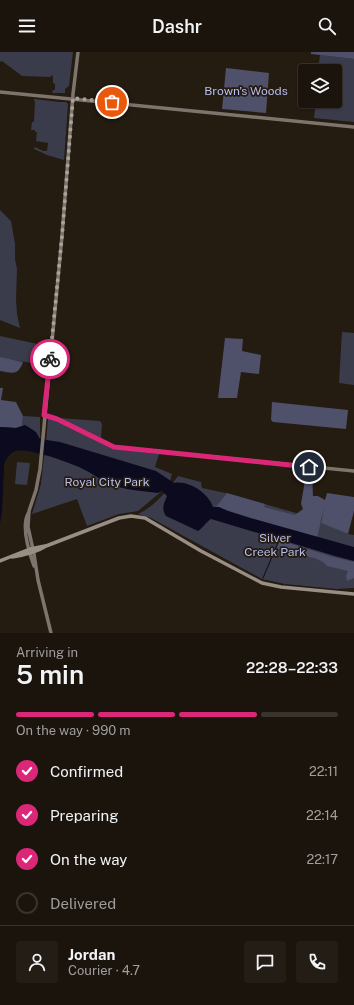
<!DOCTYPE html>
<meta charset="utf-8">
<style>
:root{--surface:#1b140d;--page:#241d16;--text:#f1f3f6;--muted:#a09e9d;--line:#39332e;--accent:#db2777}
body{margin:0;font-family:"Public Sans",sans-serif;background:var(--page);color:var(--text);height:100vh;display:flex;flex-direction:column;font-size:15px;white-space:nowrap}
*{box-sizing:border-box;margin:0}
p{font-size:13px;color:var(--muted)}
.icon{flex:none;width:22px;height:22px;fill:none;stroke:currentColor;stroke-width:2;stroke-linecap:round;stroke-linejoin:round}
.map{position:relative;height:581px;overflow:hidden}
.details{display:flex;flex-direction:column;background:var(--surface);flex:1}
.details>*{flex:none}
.fabs{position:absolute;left:298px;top:12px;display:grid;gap:8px}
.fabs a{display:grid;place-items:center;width:44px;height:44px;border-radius:4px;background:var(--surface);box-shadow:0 1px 3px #0004,0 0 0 1px var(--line);font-size:20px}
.pin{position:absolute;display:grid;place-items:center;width:34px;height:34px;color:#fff;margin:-17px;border:2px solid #fff;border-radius:50%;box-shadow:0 1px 4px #0007}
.courier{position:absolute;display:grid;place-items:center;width:40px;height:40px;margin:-20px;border:3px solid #db2777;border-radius:50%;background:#fff;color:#222;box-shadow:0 1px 5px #0007}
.overview em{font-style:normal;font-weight:600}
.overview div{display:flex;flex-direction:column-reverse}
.overview{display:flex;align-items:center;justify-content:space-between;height:68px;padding:0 16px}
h1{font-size:26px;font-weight:600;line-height:30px}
.bar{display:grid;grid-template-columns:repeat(4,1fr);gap:6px 4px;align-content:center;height:48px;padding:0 16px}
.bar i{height:5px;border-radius:3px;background:var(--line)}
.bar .active{background:var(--accent)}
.bar p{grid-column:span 4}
.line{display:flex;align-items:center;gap:10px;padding:0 16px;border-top:1px solid var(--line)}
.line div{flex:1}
.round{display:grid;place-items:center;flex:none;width:42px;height:42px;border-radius:4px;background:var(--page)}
ol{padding:0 16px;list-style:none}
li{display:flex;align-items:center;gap:12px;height:44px}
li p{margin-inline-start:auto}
li .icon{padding:4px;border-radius:50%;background:var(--accent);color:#fff;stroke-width:4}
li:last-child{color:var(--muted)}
li i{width:22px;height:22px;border:2px solid var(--line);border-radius:50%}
header{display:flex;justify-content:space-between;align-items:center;height:52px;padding:0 16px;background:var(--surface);font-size:18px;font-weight:600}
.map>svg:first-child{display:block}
.green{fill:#3b3c4b}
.forest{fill:#4f5069}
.water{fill:#0b0a1f}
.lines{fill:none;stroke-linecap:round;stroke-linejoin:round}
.stream{stroke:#0b0a1f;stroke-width:1}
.secondary{stroke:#7d756d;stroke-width:3.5}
.primary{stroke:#988e83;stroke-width:3.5}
.done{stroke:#a9a29a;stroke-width:4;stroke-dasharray:0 7.2}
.route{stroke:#db2777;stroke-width:5}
.labels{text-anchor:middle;stroke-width:3.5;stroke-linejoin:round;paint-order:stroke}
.park-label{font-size:12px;fill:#b9bdef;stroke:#241b11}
</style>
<header><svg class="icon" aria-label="menu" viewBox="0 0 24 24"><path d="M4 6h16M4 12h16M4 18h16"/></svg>Dashr<svg class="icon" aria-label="search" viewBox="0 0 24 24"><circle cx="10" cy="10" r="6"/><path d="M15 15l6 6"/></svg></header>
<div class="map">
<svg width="354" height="581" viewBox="0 0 354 581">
<rect width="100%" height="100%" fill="#241b11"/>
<path class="green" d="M0 0H73L69 34 65 37V41H52L53 38H55V32L53 31V25L52 23 50 25 22 24 2 9 0 10Z
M320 3 354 7V70L314 66 316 49H335V19H318Z
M34 47 59 50H66L68 52 64 108 47 103 34 97 35 95 43 99H47L48 91 36 89 37 80H35V78H31L32 70H34L35 49H34Z
M0 158 11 169 15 192V207L17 217 16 248 17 262 20 276 0 268Z
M342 280 354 281V333L339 331Z
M0 284 47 294 46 313 0 306Z
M23 364 40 365V387C36 381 30 373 22 374Z
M51 366 113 397 159 402 155 415 172 422 170 429 162 439 138 459 119 462 87 474 77 447 32 462 41 432 44 404 45 403 48 367Z
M59 366 100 369 102 372 101 386Z
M17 410 30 411 27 433 15 432Z
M178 424 201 430 202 436 230 442 303 463 348 482 354 483V536L336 537 285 532 262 527 151 466 138 462C154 455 167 439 178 424Z"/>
<path class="forest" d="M311 0H354V7L311 2Z
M226 16 269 21 266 61 222 57Z
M225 286 243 287 242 299 261 303 259 322 241 320 237 346H218Z
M0 305 23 310C18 324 13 321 0 319Z
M0 336H3L1 348 16 350 23 364 22 374 16 376 0 375Z
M272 350 348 358 346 377 273 370 271 368Z
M312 421 313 444H318L325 448 327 441 354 445V459L348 482 321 471 324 456 317 486 216 455 227 441 265 452 264 455 295 463 303 457 301 452 306 422Z
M280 489H282L333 505 354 510V526L347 529 346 524 348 519 327 514C321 504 293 502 282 501L280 498 277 496Z"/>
<path class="water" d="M25 373 36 380 40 387 60 390 156 419 174 431C189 428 209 442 213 455H219L228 459 250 466 354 495V509L335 504 211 467C206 470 203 476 198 479L166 464C161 457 164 451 167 444L162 439 158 441C141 439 125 438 110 432 100 428 92 421 83 417 71 411 26 395 15 399 10 401 7 406 5 410 3 414 4 416 4 419 2 436 4 454 0 471V375L16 376Z"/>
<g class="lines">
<path class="stream" d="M263 526 280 486"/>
<path class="secondary" d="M0 40 354 75
M44 363 57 367 114 395 354 419
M29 460C20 473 29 500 34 514
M51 581 38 528 34 502 28 475 29 459 36 438 40 417 62 184 73 42 78 0"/>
<path class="primary" d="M12 505C24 503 37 500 46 494L119 466 131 464 145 466 201 499 262 531 281 535 354 542
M0 509 30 497 45 494"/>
</g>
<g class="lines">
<path class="done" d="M50 307 62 184 73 46 112 50"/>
<path class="route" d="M50 307 44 363 57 367 114 395 309 415"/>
</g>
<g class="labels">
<g class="park-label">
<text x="246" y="43">Brown's Woods</text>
<text x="107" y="434">Royal City Park</text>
<text x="275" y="490">Silver<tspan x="275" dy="14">Creek Park</tspan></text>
</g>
</g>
</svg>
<div class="fabs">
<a><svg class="icon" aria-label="layers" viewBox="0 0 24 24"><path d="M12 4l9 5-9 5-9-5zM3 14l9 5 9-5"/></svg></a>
</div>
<div class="pin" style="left:112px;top:50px;background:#ea580c"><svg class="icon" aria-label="bag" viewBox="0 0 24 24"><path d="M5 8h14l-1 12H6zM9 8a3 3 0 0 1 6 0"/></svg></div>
<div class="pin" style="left:309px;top:415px;background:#1f2937"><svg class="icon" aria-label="home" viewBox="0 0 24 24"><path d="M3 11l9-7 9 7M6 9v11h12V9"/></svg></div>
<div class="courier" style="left:50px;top:307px"><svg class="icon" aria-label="bike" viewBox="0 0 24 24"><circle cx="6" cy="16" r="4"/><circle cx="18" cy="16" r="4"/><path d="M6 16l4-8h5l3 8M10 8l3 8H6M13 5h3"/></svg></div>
</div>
<section class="details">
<div class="overview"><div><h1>5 min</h1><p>Arriving in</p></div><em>22:28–22:33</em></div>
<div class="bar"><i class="active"></i><i class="active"></i><i class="active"></i><i></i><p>On the way · 990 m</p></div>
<ol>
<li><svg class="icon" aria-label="check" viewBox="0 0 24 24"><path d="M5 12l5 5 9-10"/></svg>Confirmed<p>22:11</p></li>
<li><svg class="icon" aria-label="check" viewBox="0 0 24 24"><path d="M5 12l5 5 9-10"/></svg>Preparing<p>22:14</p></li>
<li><svg class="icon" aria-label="check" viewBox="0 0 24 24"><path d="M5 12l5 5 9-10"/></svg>On the way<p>22:17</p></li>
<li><i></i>Delivered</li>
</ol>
<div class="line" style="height:72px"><a class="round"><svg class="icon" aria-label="person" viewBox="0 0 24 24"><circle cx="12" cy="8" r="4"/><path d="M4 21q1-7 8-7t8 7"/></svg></a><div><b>Jordan</b><p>Courier · 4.7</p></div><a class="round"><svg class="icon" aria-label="chat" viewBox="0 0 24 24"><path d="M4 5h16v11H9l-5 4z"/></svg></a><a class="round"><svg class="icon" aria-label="phone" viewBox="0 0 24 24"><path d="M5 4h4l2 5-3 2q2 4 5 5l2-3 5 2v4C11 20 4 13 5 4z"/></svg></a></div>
</section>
